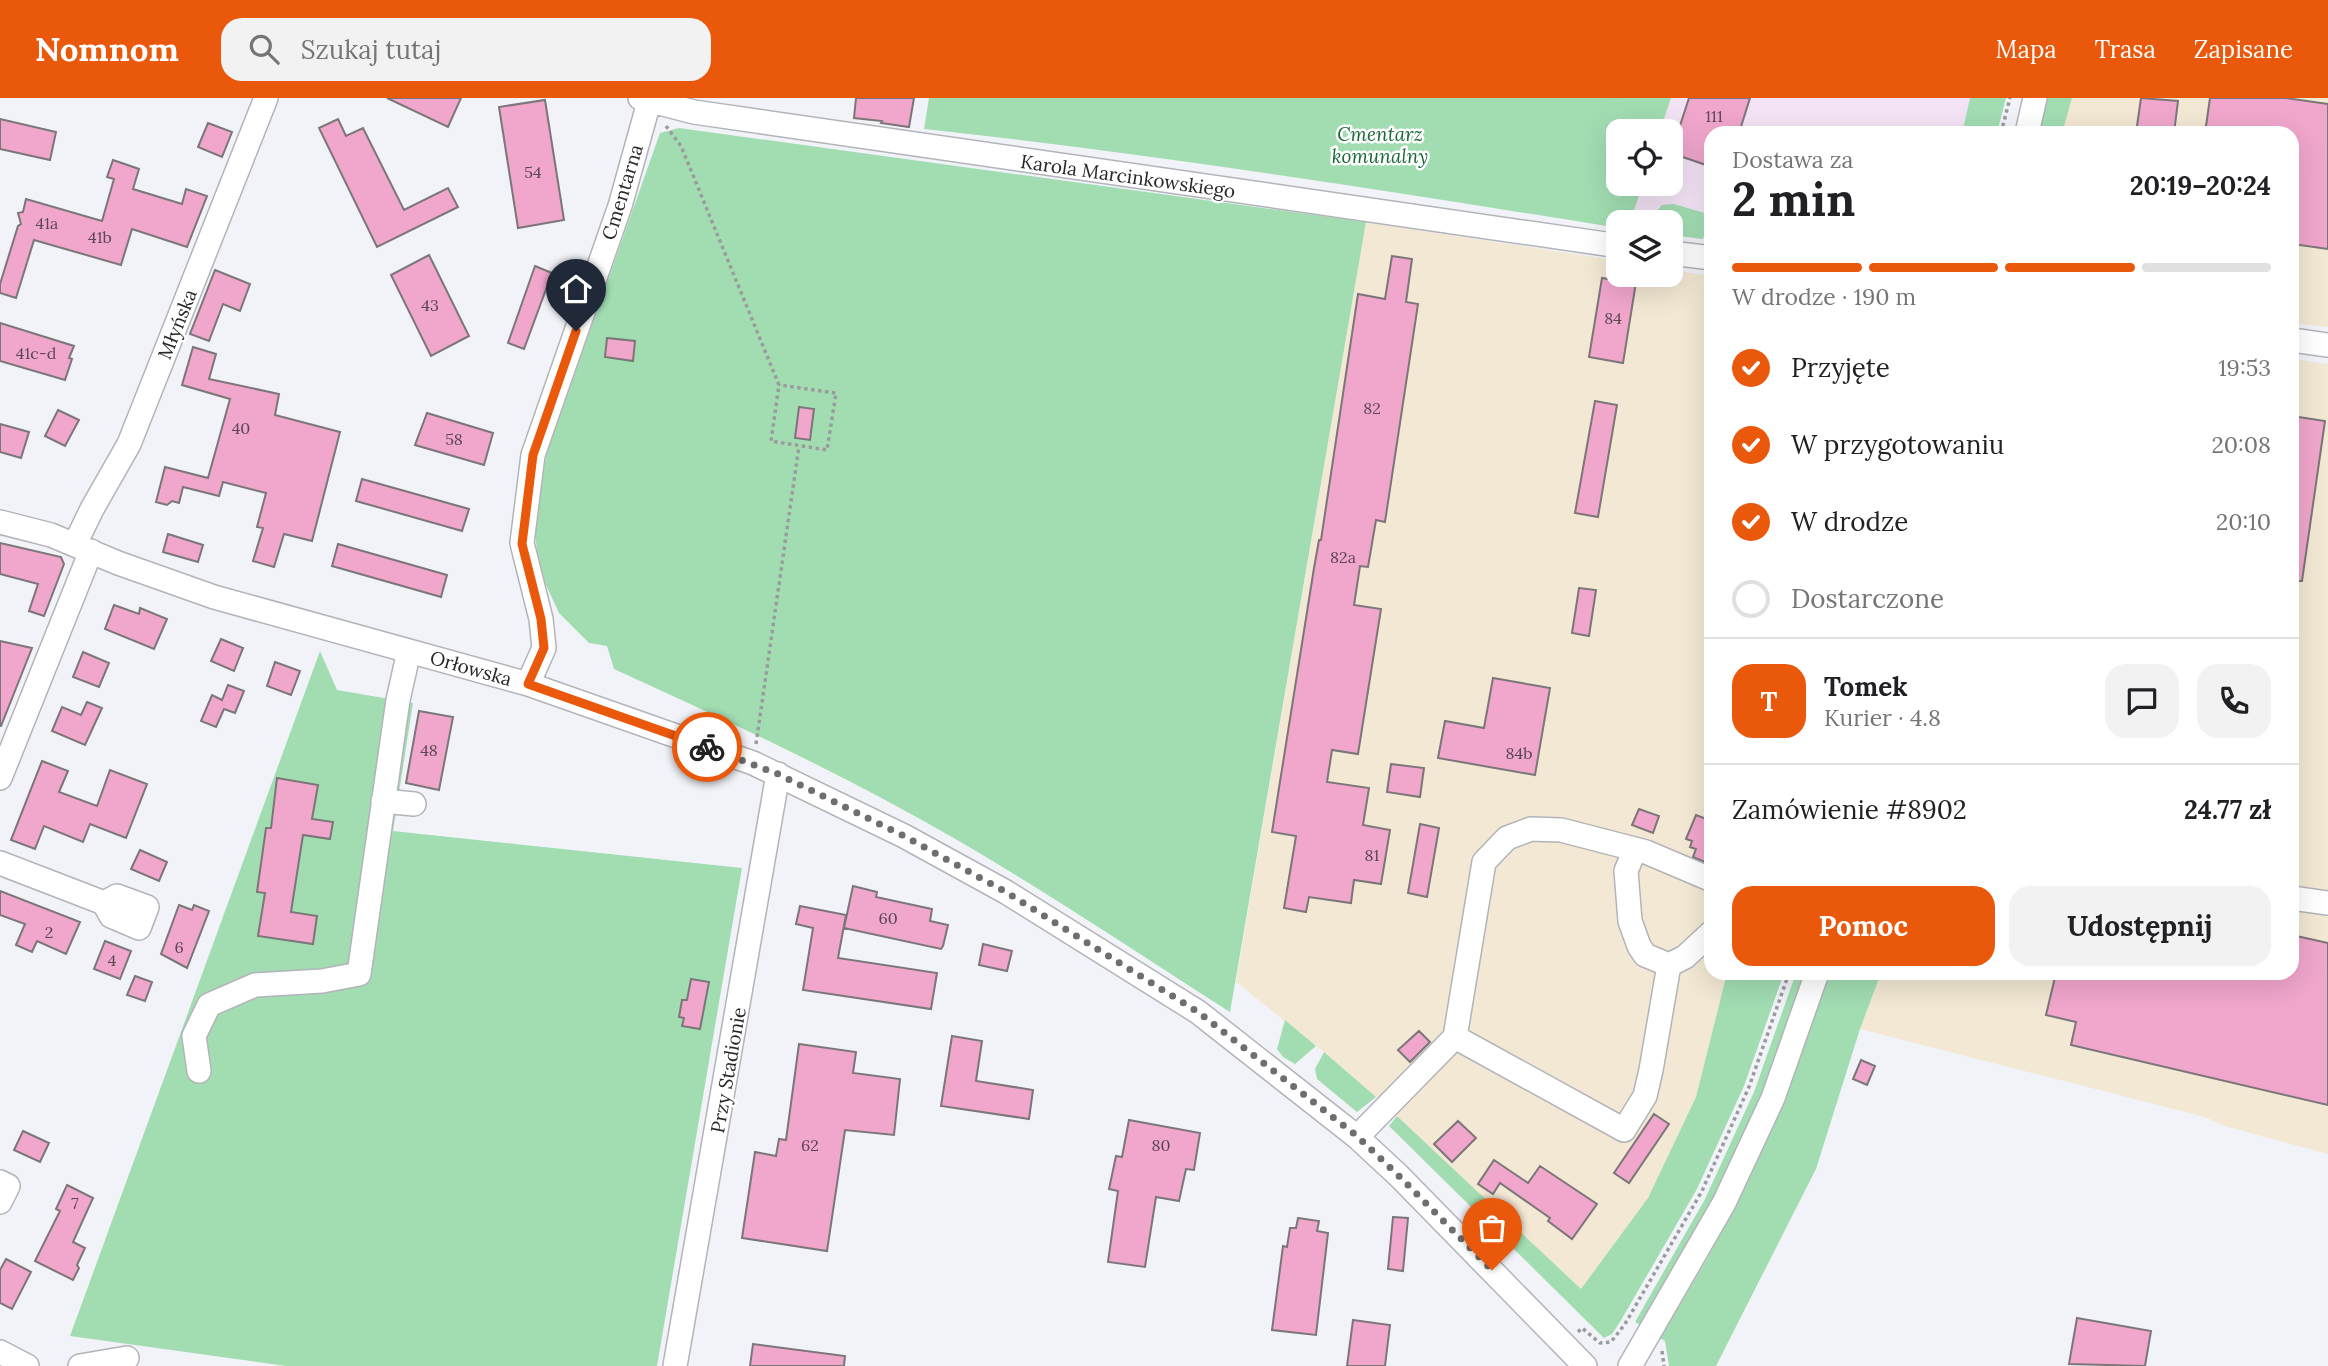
<!DOCTYPE html>
<html lang="pl">
<meta charset="utf-8">
<style>
:root{--surface:#fff;--page:#f2f2f2;--text:#202124;--muted:#757577;--line:#e0e0e0;--accent:#ea580c}
body{margin:0;font-family:Lora,serif;background:var(--page);color:var(--text);height:100vh;display:flex;flex-direction:column;font-size:26px;white-space:nowrap}
*{box-sizing:border-box;margin:0}
p{font-size:23px;color:var(--muted)}
.icon{flex:none;width:38px;height:38px;fill:none;stroke:currentColor;stroke-width:2;stroke-linecap:round;stroke-linejoin:round}
.map{position:relative;flex:1;overflow:hidden}
.panel{position:absolute;left:1704px;top:28px;width:595px;height:854px;display:flex;flex-direction:column;background:var(--surface);border-radius:21px;box-shadow:0 7px 28px #0002}
.panel>*{flex:none}
.controls{position:absolute;left:1606px;top:21px;display:grid;gap:14px}
.controls a{display:grid;place-items:center;width:77px;height:77px;border-radius:14px;background:var(--surface);box-shadow:0 7px 28px #0002;font-size:35px}
.pin{position:absolute;display:grid;place-items:center;width:60px;height:60px;color:#fff;margin:-72px -30px;border-radius:50% 50% 50% 0;rotate:-45deg;box-shadow:0 0 7px #0007}
.pin .icon{rotate:45deg}
.courier{position:absolute;display:grid;place-items:center;width:70px;height:70px;margin:-35px;border:5px solid #ea580c;border-radius:50%;background:#fff;color:#222;box-shadow:0 2px 9px #0007}
.headline em{font-style:normal;font-weight:700}
.headline div{display:flex;flex-direction:column-reverse}
.headline{display:flex;align-items:center;justify-content:space-between;height:119px;padding:0 28px}
h1{font-size:46px;font-weight:700;line-height:52px}
.bar{display:grid;grid-template-columns:repeat(4,1fr);gap:10px 7px;align-content:center;height:84px;padding:0 28px}
.bar i{height:9px;border-radius:5px;background:var(--line)}
.bar .on{background:var(--accent)}
.bar p{grid-column:span 4}
.line{display:flex;align-items:center;gap:18px;padding:0 28px;border-top:2px solid var(--line)}
.line div{flex:1}
.round{display:grid;place-items:center;flex:none;width:74px;height:74px;border-radius:21px;background:var(--page)}
ol{padding:0 28px;list-style:none}
li{display:flex;align-items:center;gap:21px;height:77px}
li p{margin-inline-start:auto}
li .icon{padding:7px;border-radius:50%;background:var(--accent);color:#fff;stroke-width:4}
li:last-child{color:var(--muted)}
li i{width:38px;height:38px;border:4px solid var(--line);border-radius:50%}
.button{display:flex;gap:14px;margin-top:auto;padding:14px 28px}
.button a{flex:1;height:80px;border-radius:21px;background:var(--accent);color:#fff;font-size:28px;font-weight:700;line-height:80px;text-align:center}
.button a+a{background:var(--page);color:var(--text)}
header{display:flex;align-items:center;gap:42px;box-sizing:border-box;height:98px;padding:0 35px;background:var(--accent);color:#fff}
header strong{font-size:33px}
nav{display:flex;gap:38px;margin-inline-start:auto;font-size:24px}
.search{width:490px;height:63px;background:var(--page);display:flex;align-items:center;gap:18px;box-sizing:border-box;padding:0 24px;border-radius:21px;color:var(--muted);font-size:26px}
.map>svg:first-child{display:block}
.commercial{fill:#f3e3f5}
.industrial{fill:#f2e8d3}
.green{fill:#a2ddb2}
.building{fill:#f1a6cc;stroke:#7b7678;stroke-width:2}
.lines{fill:none;stroke-linecap:round;stroke-linejoin:round}
.minor-casing{stroke:#b2b4b9;stroke-width:26}
.path{stroke:#999b9e;stroke-width:3.5;stroke-dasharray:3.5 3.5;stroke-linecap:butt}
.minor{stroke:#fff;stroke-width:23}
.done{stroke:#6e6e71;stroke-width:7;stroke-dasharray:0 12.6}
.route{stroke:#ea580c;stroke-width:9}
.labels{text-anchor:middle;stroke-width:5;stroke-linejoin:round;paint-order:stroke}
.number-label{font-size:16px;fill:#5a4752}
.park-label{font-size:19px;font-style:italic;fill:#1b6839;stroke:#fff}
.street-label{font-size:19px;fill:#272729;stroke:#fff}
</style>
<header>
<strong>Nomnom</strong>
<div class="search"><svg class="icon" aria-label="search" viewBox="0 0 24 24"><circle cx="10" cy="10" r="6"/><path d="M15 15l6 6"/></svg>Szukaj tutaj</div>
<nav><a>Mapa</a><a>Trasa</a><a>Zapisane</a></nav>
</header>
<div class="map">
<svg width="2328" height="1268" viewBox="0 0 2328 1268">
<rect width="100%" height="100%" fill="#f1f3f8"/>
<path class="commercial" d="M1671 0H1970L1962 35H1712L1711 142 1671 137V124H1630L1643 86H1671V33H1660Z"/>
<path class="industrial" d="M2072 0H2328V229L2293 225 2292 35H2062Z
M1366 124 1619 163V177H1671V172L1711 178 1712 875H1727L1696 999 1648 1100 1581 1192 1397 1018 1324 954 1236 884Z
M2293 261 2328 266V1056L2225 1028 2205 1019 1860 931 1881 875H2292Z"/>
<path class="green" d="M929 0H1671L1660 33H1619V86H1643L1630 124H1619V130C1388 93 1156 56 924 31Z
M1970 0H2006L1997 35H1962Z
M2047 0H2072L2062 35H2038Z
M679 30 1366 124 1230 914C1138 855 1047 794 952 739 843 676 728 623 614 571L607 548 589 545 559 515 539 472 534 424 547 354 660 35Z
M1674 106 1708 116V123L1703 141 1671 137V124H1653L1657 113 1662 107Z
M320 553 337 592 413 605 393 733 742 770 657 1268H286L70 1238Z
M1727 875H1784L1744 988 1697 1091 1620 1224 1612 1236 1604 1240 1389 1028 1397 1018 1581 1191 1648 1100 1696 999Z
M1796 875H1807L1764 996 1715 1104 1642 1228 1635 1224 1705 1101 1754 994Z
M1829 875H1881L1860 931 1816 1071 1716 1268H1669L1665 1243 1660 1240C1682 1203 1705 1166 1725 1128 1767 1047 1801 962 1829 875Z
M1285 922 1316 948 1295 966 1283 959 1277 951Z
M1324 954 1376 999 1357 1014 1317 981 1315 971Z"/>
<path class="building" d="M387 0H461L448 29Z
M856 0H914L909 29 881 25 882 23 854 20Z
M1689 0H1750L1739 35H1712V69L1671 55Z
M2141 0 2178 3 2174 35H2136Z
M2210 0H2286L2328 6V151L2292 146V35H2205Z
M545 2 564 122 518 130 499 9Z
M0 21 56 34 50 62 0 51Z
M338 21 346 38 363 30 404 112 448 90 458 109 377 149 319 30Z
M208 25 232 34 222 59 198 49Z
M113 62 139 71 133 91 182 106 186 91 207 98 187 149 132 131 121 167 34 142 16 200 0 195V186L18 128 21 126 18 115 23 114 26 101 102 123 114 81 107 79Z
M429 157 469 238 431 258 391 177Z
M1392 158 1412 161 1406 204 1418 206 1385 424 1376 422 1368 469 1360 468 1354 507 1381 511 1358 656 1332 652 1327 684 1369 690 1363 727 1390 732 1381 786 1354 782 1351 805 1309 799 1306 814 1284 810 1296 738 1272 734 1314 470 1319 442H1321L1358 196 1385 201Z
M535 168 552 175 524 251 508 245Z
M215 172 250 186 240 213 223 206 209 243 190 236Z
M1616 175 1637 178 1623 265 1589 259 1602 180 1615 182Z
M0 225 74 248 69 260 72 261 65 282 0 263Z
M607 240 635 243 633 263 605 259Z
M193 249 216 256 209 281 279 296 275 317 340 334 312 443 284 436 274 469 253 463 263 430 257 429 266 395 223 384 219 398 183 389 179 405 172 403 167 407 156 404 165 369 208 380 230 301 182 287Z
M1595 303 1617 307 1598 419 1575 415Z
M799 309 814 311 810 342 795 340Z
M58 312 79 322 65 348 45 338Z
M427 315 493 335 484 367 415 347Z
M2292 318 2325 323 2302 483H2292Z
M0 326 29 334 21 360 0 354Z
M362 381 469 411 462 433 356 403Z
M168 436 203 447 198 464 163 454Z
M0 445 61 459 64 466 44 518 29 513 38 486 0 476Z
M338 446 447 477 441 499 332 468Z
M1579 490 1596 492 1589 538 1572 535Z
M114 507 139 516 140 510 167 521 154 551 105 531Z
M221 541 243 550 234 573 211 563Z
M0 543 32 550 1 628H0Z
M83 554 109 565 99 589 73 579Z
M275 564 300 573 291 597 267 588Z
M1493 580 1550 590 1535 677 1438 660 1445 623 1484 630Z
M228 587 244 593 235 615 224 611 216 629 201 623 212 597 222 602Z
M87 604 102 610 85 647 52 633 62 609 81 617Z
M419 613 453 619 439 692 406 685Z
M42 663 68 673 59 694 97 708 110 672 147 686 126 740 90 726 83 744 44 728 35 751 11 742Z
M1391 666 1424 670 1420 699 1387 694Z
M277 680 318 687 312 721 333 724 330 741 303 737 291 814 317 818 313 846 258 838 265 795 257 794 266 730H271Z
M1639 711 1659 718 1653 735 1632 727Z
M1712 715V767L1693 759 1696 751 1690 749 1692 743 1686 741 1696 717 1709 722Z
M1420 726 1439 730 1427 799 1408 795Z
M140 752 167 764 159 783 131 771Z
M853 788 877 794 876 799 932 811 930 823 948 827 943 848 941 851 844 830Z
M0 793 80 824 66 856 37 843 32 854 16 847 25 826 0 817Z
M179 807 192 812 194 807 209 813 187 870 161 856Z
M800 808 846 817 838 860 937 875 931 911 803 892 813 830 796 826Z
M2292 837 2328 845V1007L2071 947 2076 924 2046 917 2056 875H2292Z
M105 843 131 853 120 881 94 871Z
M983 846 1012 853 1007 873 979 867Z
M135 878 152 884 145 903 127 897Z
M691 881 709 884 700 931 682 928 684 920 679 919 682 902H687Z
M1419 933 1430 944 1410 964 1398 952Z
M952 938 982 943 976 983 1033 992 1029 1021 941 1008Z
M799 946 856 954 853 975 900 981 894 1037 845 1032 827 1153 742 1140 755 1054 776 1058 779 1041 786 1042Z
M1861 962 1875 968 1867 987 1853 981Z
M1654 1016 1669 1026 1629 1085 1614 1075Z
M1129 1022 1200 1035 1194 1072 1186 1071 1179 1103 1156 1099 1145 1169 1108 1164 1118 1093 1109 1091 1116 1058 1122 1059Z
M1458 1023 1476 1040 1452 1064 1434 1046Z
M23 1033 49 1045 40 1064 14 1052Z
M1494 1062 1528 1085 1540 1068 1597 1106 1572 1141 1548 1123 1550 1120 1500 1085 1493 1096 1478 1086Z
M67 1087 93 1100 73 1144 85 1150 77 1167 79 1170 73 1182 35 1163 60 1113 56 1111Z
M1393 1119 1408 1120 1403 1173 1388 1171Z
M1298 1120 1319 1123 1317 1133 1328 1135 1316 1237 1272 1232 1283 1148 1287 1149 1290 1130H1296Z
M6 1161 31 1174 12 1211 0 1205V1172Z
M2077 1220 2151 1233 2145 1268 2069 1266Z
M1353 1222 1390 1227 1385 1268H1347Z
M753 1246 845 1258 844 1268H750Z"/>
<g class="lines">
<defs>
<path id="minor" d="M640 0 694 14 1619 148
M2027 35 2035 0
M1671 155 1712 160
M2292 242 2328 247
M0 424 51 437 118 465 214 499 528 586 753 665 904 738 1006 794 1198 914 1357 1039 1399 1078 1585 1268
M75 446 92 411 129 346 266 0
M528 586 544 550 541 521 522 445 533 357 620 108 649 4
M0 680 91 453
M383 703 414 706
M1635 751 1626 773 1630 823 1639 848 1645 857 1669 867 1685 859 1712 834
M0 765 104 805 111 818 139 830 147 809 117 798 104 805
M2292 800 2328 805
M1455 939 1624 1032 1645 998 1651 972 1669 867
M199 973 194 938 209 907 255 887 322 883 359 876 398 602 409 553
M1357 1039 1455 939 1484 764 1507 740 1531 731 1561 732 1646 754 1712 782
M0 1084 8 1088 0 1104
M0 1254 27 1268
M80 1268 127 1260
M675 1268 778 676
M1630 1268 1724 1105 1773 1000 1817 875"/>
</defs>
<use href="#minor" class="minor-casing"/>
<path class="path" d="M666 28 681 48 779 287 771 343 827 352 836 295 779 287
M2001 35 2010 0
M756 646 799 348
M1578 1234 1582 1230 1600 1245 1611 1244 1625 1226 1702 1093 1749 989 1789 875
M1662 1253 1664 1268"/>
<use href="#minor" class="minor"/>
</g>
<g class="lines">
<path class="done" d="M707 649 778 676 904 738 1006 794 1198 914 1357 1038 1399 1078 1492 1172"/>
<path class="route" d="M576 233 533 357 522 446 541 521 544 550 528 586 707 649"/>
</g>
<g class="labels">
<g class="number-label">
<text x="1714" y="24">111</text>
<text x="533" y="80">54</text>
<text x="47" y="131">41a</text>
<text x="100" y="145">41b</text>
<text x="430" y="213">43</text>
<text x="1613" y="226">84</text>
<text x="36" y="261">41c-d</text>
<text x="1372" y="316">82</text>
<text x="241" y="336">40</text>
<text x="454" y="347">58</text>
<text x="1343" y="465">82a</text>
<text x="429" y="658">48</text>
<text x="1519" y="661">84b</text>
<text x="1372" y="763">81</text>
<text x="888" y="826">60</text>
<text x="49" y="840">2</text>
<text x="179" y="855">6</text>
<text x="112" y="868">4</text>
<text x="810" y="1053">62</text>
<text x="1161" y="1053">80</text>
<text x="75" y="1111">7</text>
</g>
<g class="park-label">
<text x="1380" y="43">Cmentarz<tspan x="1380" dy="22">komunalny</tspan></text>
</g>
<g class="street-label">
<text transform="translate(1128 78) rotate(8)" y="7">Karola Marcinkowskiego</text>
<text transform="translate(622 94) rotate(-73)" y="7">Cmentarna</text>
<text transform="translate(177 226) rotate(-68)" y="7">Młyńska</text>
<text transform="translate(471 570) rotate(16)" y="7">Orłowska</text>
<text transform="translate(728 972) rotate(-80)" y="7">Przy Stadionie</text>
</g>
</g>
</svg>
<div class="controls">
<a><svg class="icon" aria-label="locate" viewBox="0 0 24 24"><circle cx="12" cy="12" r="6"/><path d="M12 2v4M12 18v4M2 12h4M18 12h4"/></svg></a>
<a><svg class="icon" aria-label="layers" viewBox="0 0 24 24"><path d="M12 4l9 5-9 5-9-5zM3 14l9 5 9-5"/></svg></a>
</div>
<div class="pin" style="left:1492px;top:1172px;background:#ea580c"><svg class="icon" aria-label="bag" viewBox="0 0 24 24"><path d="M5 8h14l-1 12H6zM9 8a3 3 0 0 1 6 0"/></svg></div>
<div class="pin" style="left:576px;top:233px;background:#1f2937"><svg class="icon" aria-label="home" viewBox="0 0 24 24"><path d="M3 11l9-7 9 7M6 9v11h12V9"/></svg></div>
<div class="courier" style="left:707px;top:649px"><svg class="icon" aria-label="bike" viewBox="0 0 24 24"><circle cx="6" cy="16" r="4"/><circle cx="18" cy="16" r="4"/><path d="M6 16l4-8h5l3 8M10 8l3 8H6M13 5h3"/></svg></div>
<section class="panel">
<div class="headline"><div><h1>2 min</h1><p>Dostawa za</p></div><em>20:19–20:24</em></div>
<div class="bar"><i class="on"></i><i class="on"></i><i class="on"></i><i></i><p>W drodze · 190 m</p></div>
<ol>
<li><svg class="icon" aria-label="check" viewBox="0 0 24 24"><path d="M5 12l5 5 9-10"/></svg>Przyjęte<p>19:53</p></li>
<li><svg class="icon" aria-label="check" viewBox="0 0 24 24"><path d="M5 12l5 5 9-10"/></svg>W przygotowaniu<p>20:08</p></li>
<li><svg class="icon" aria-label="check" viewBox="0 0 24 24"><path d="M5 12l5 5 9-10"/></svg>W drodze<p>20:10</p></li>
<li><i></i>Dostarczone</li>
</ol>
<div class="line" style="height:126px"><b class="round" style="background:var(--accent);color:#fff">T</b><div><b>Tomek</b><p>Kurier · 4.8</p></div><a class="round"><svg class="icon" aria-label="chat" viewBox="0 0 24 24"><path d="M4 5h16v11H9l-5 4z"/></svg></a><a class="round"><svg class="icon" aria-label="phone" viewBox="0 0 24 24"><path d="M5 4h4l2 5-3 2q2 4 5 5l2-3 5 2v4C11 20 4 13 5 4z"/></svg></a></div>
<div class="line" style="height:91px"><div>Zamówienie #8902</div><b>24.77 zł</b></div>
<div class="button"><a>Pomoc</a><a>Udostępnij</a></div>
</section>
</div>
